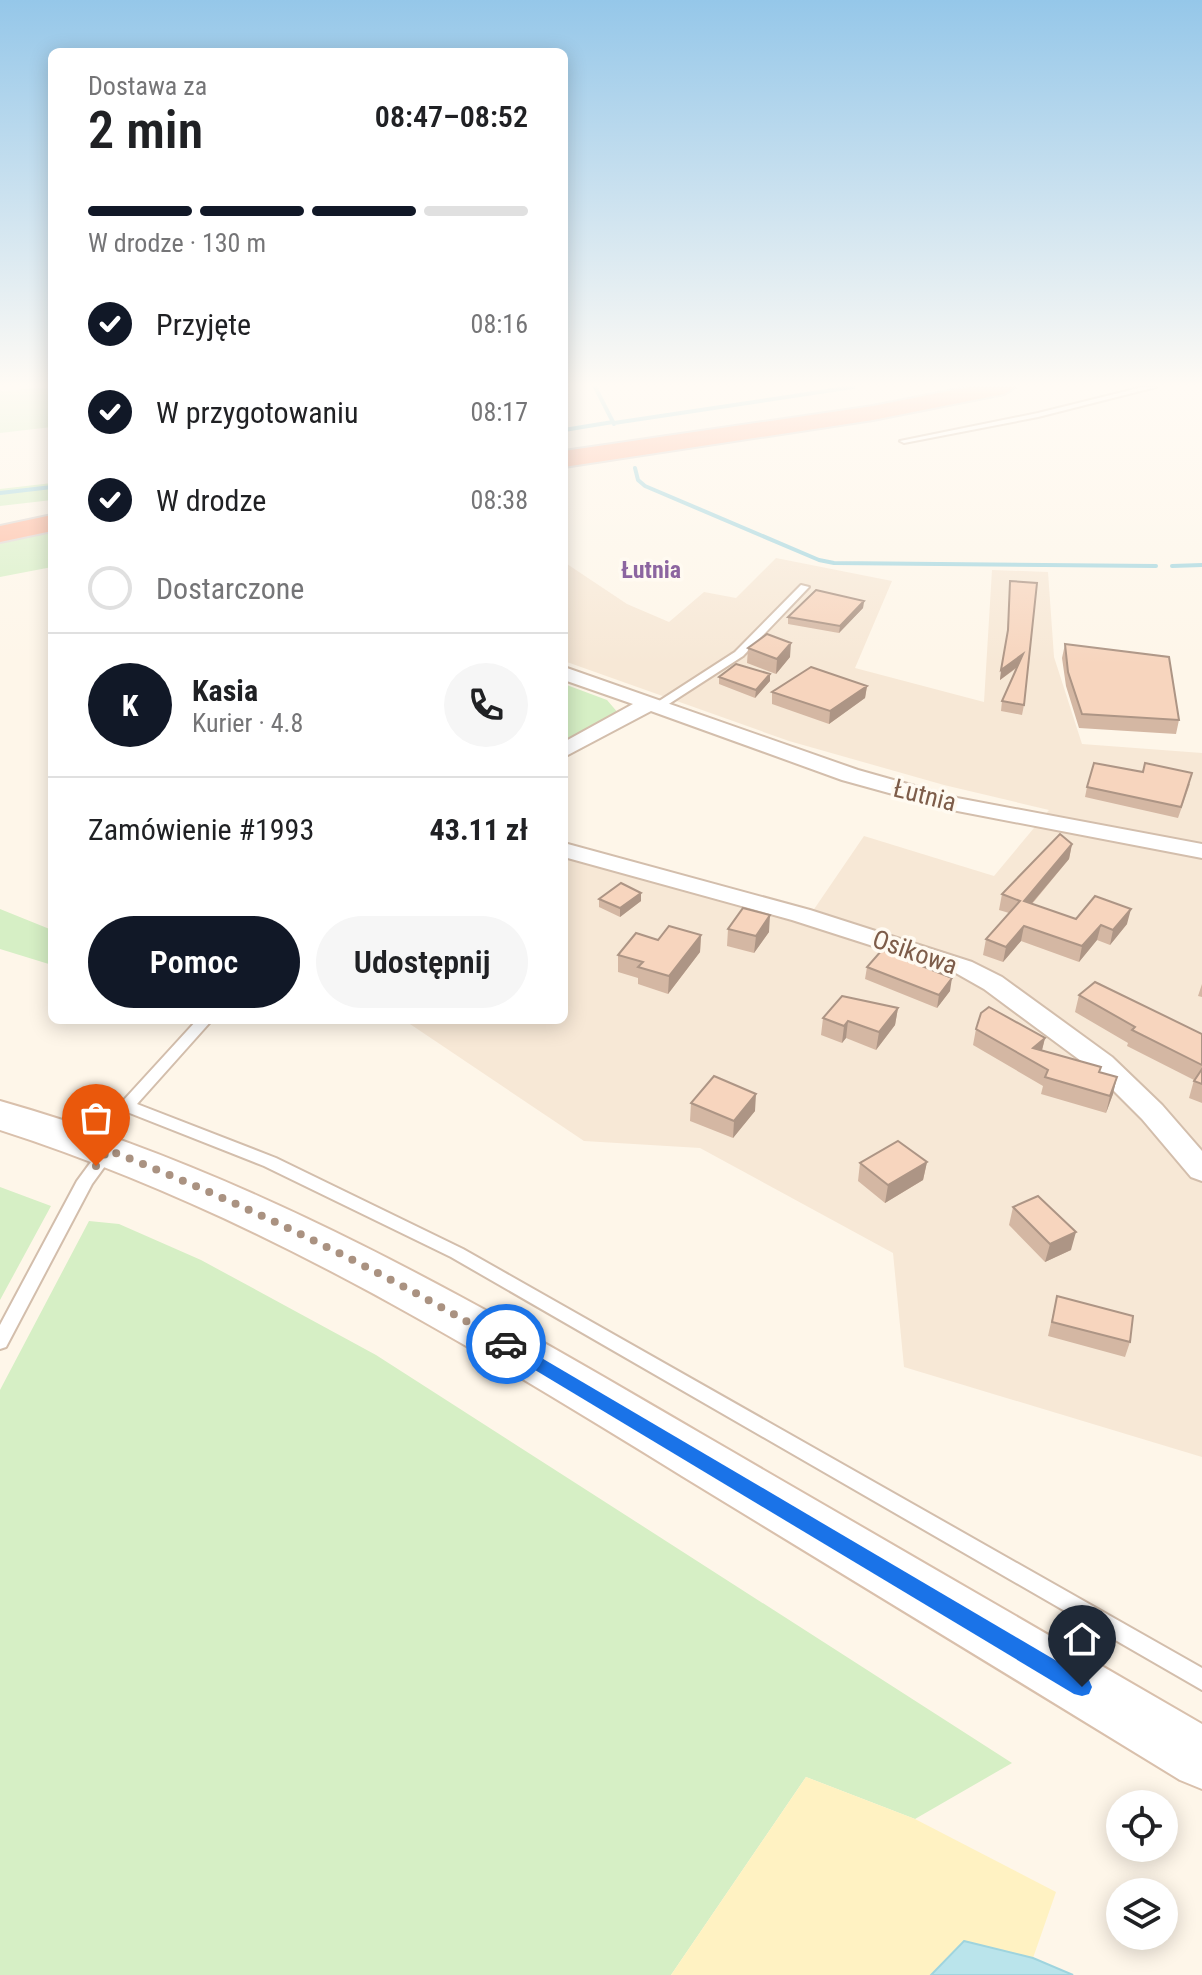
<!DOCTYPE html>
<html lang="pl">
<meta charset="utf-8">
<style>
:root{--surface:#fff;--page:#f6f6f6;--text:#202124;--muted:#757577;--line:#e0e0e0;--accent:#111827}
body{margin:0;font-family:"Roboto Condensed",sans-serif;background:var(--page);color:var(--text);height:100vh;display:flex;flex-direction:column;font-size:30px;white-space:nowrap}
*{box-sizing:border-box;margin:0}
p{font-size:26px;color:var(--muted)}
.icon{flex:none;width:44px;height:44px;fill:none;stroke:currentColor;stroke-width:2;stroke-linecap:round;stroke-linejoin:round}
.map{position:relative;flex:1;overflow:hidden}
.panel{position:absolute;left:48px;top:48px;width:520px;height:976px;display:flex;flex-direction:column;background:var(--surface);border-radius:12px;box-shadow:0 4px 20px #0003}
.panel>*{flex:none}
.buttons{position:absolute;left:1106px;top:1790px;display:grid;gap:16px}
.buttons a{display:grid;place-items:center;width:72px;height:72px;border-radius:50%;background:var(--surface);box-shadow:0 4px 20px #0003;font-size:40px}
.pin{position:absolute;display:grid;place-items:center;width:68px;height:68px;color:#fff;margin:-82px -34px;border-radius:50% 50% 50% 0;rotate:-45deg;box-shadow:0 0 8px #0007}
.pin .icon{rotate:45deg}
.courier{position:absolute;display:grid;place-items:center;width:80px;height:80px;margin:-40px;border:6px solid #1a73e8;border-radius:50%;background:#fff;color:#222;box-shadow:0 2px 10px #0007}
.overview em{font-style:normal;font-weight:600}
.overview div{display:flex;flex-direction:column-reverse}
.overview{display:flex;align-items:center;justify-content:space-between;height:136px;padding:0 40px}
h1{font-size:52px;font-weight:600;line-height:60px}
.bar{display:grid;grid-template-columns:repeat(4,1fr);gap:12px 8px;align-content:center;height:96px;padding:0 40px}
.bar i{height:10px;border-radius:6px;background:var(--line)}
.bar .current{background:var(--accent)}
.bar p{grid-column:span 4}
.line{display:flex;align-items:center;gap:20px;padding:0 40px;border-top:2px solid var(--line)}
.line div{flex:1}
.round{display:grid;place-items:center;flex:none;width:84px;height:84px;border-radius:42px;background:var(--page)}
ol{padding:0 40px;list-style:none}
li{display:flex;align-items:center;gap:24px;height:88px}
li p{margin-inline-start:auto}
li .icon{padding:8px;border-radius:50%;background:var(--accent);color:#fff;stroke-width:4}
li:last-child{color:var(--muted)}
li i{width:44px;height:44px;border:4px solid var(--line);border-radius:50%}
.cta{display:flex;gap:16px;margin-top:auto;padding:16px 40px}
.cta a{flex:1;height:92px;border-radius:48px;background:var(--accent);color:#fff;font-size:32px;font-weight:600;line-height:92px;text-align:center}
.cta a+a{background:var(--page);color:var(--text)}
.map>svg:first-child{display:block}
.residential{fill:#f7e8d6}
.green{fill:#d6efc5}
.sand{fill:#fff2c2}
.water{fill:#bae4eb;stroke:#9fd4de;stroke-width:2}
.lines{fill:none;stroke-linecap:round;stroke-linejoin:round}
.stream{stroke:#9fd4de;stroke-width:4}
.lane-casing{stroke:#d3beac;stroke-width:4}
.street-casing{stroke:#d3beac;stroke-width:4}
.secondary-casing{stroke:#d9c0ac;stroke-width:4}
.highway-casing{stroke:#ddd5d0;stroke-width:4}
.lane{fill:#fff;fill-rule:evenodd}
.street{fill:#fff;fill-rule:evenodd}
.secondary{fill:#fff;fill-rule:evenodd}
.highway{fill:#feb59a;fill-rule:evenodd}
.wall{fill:#d4b7a3}
.shaded-wall{fill:#ad9585}
.building{fill:#f7d5be;stroke:#ad9585;stroke-width:2}
.route{fill:#1a73e8}
.done{stroke:#aa9281;stroke-width:8;stroke-dasharray:0 14.4}
.labels{text-anchor:middle;stroke-width:7;stroke-linejoin:round;paint-order:stroke}
.far-neighbourhood-label{font-size:24px;font-weight:bold;fill:#8c65a0;stroke:#fffaf1}
.street-label{font-size:26px;fill:#7d5c49;stroke:#fffaf1}
</style>
<div class="map">
<svg width="1202" height="1975" viewBox="0 0 1202 1975">
<rect width="100%" height="100%" fill="#fef6e9"/>
<path class="residential" d="M776 558 892 581 855 668 984 702 992 570 1048 572 1054 657 1082 744 1202 753V1457L904 1367 893 1253 700 1148 584 1141 404 1020H564V856L806 921 864 836 994 876 1049 810 944 785 789 741 564 661V562L627 604 669 622 704 592 736 598Z"/>
<path class="green" d="M52 387V427L0 433V391Z
M52 483V500L0 506V489Z
M52 532V567L0 577V540Z
M564 684 607 700 619 714 564 744Z
M0 909 52 930V965L0 949Z
M0 1187 51 1206 0 1300Z
M89 1221 119 1224 201 1260 376 1355 1012 1763 915 1819 806 1777 671 1975H0V1390Z"/>
<path class="sand" d="M806 1777 915 1819 1056 1892 1033 1958 965 1941 931 1975H671Z"/>
<path class="water" d="M964 1941 1033 1958 1073 1975H931Z"/>
<g class="lines">
<path class="stream" d="M595 387 614 424
M614 423 853 387
M564 430 613 422
M635 468 638 480 645 486 819 560 834 563 1156 566
M0 493 52 487
M1172 566 1202 565"/>
<defs>
<path id="lane" d="M1143 387H1156L1038 417 904 443 900 441 1038 413Z
M801 585 809 587 743 656 661 709H653V705L735 652Z
M197 1020H212L137 1104 276 1158 463 1249 1202 1668V1690L451 1257 264 1166 122 1110 119 1106 122 1102Z
M108 1145 114 1147 116 1151 92 1184 6 1347 0 1349V1325L77 1181 102 1147Z"/>
<path id="street" d="M564 667 858 770 957 798 1202 844V858L947 809 842 780 651 711 564 757V742L633 704 564 680Z
M564 843 810 910 972 962 1002 977 1112 1057 1162 1105 1202 1151V1181L1191 1177 1142 1119 1092 1069 984 989 954 972 792 920 564 857Z"/>
<path id="secondary" d="M0 1101C252 1172 476 1302 700 1433 867 1530 1035 1627 1202 1724V1789L1180 1780C1014 1678 848 1577 682 1476 461 1340 249 1210 0 1130Z"/>
<path id="highway" d="M969 387H1015L1004 394 873 420 564 467V451L873 406Z
M52 515V531L0 542V526Z"/>
</defs>
<use href="#lane" class="lane-casing"/>
<use href="#street" class="street-casing"/>
<use href="#secondary" class="secondary-casing"/>
<use href="#highway" class="highway-casing"/>
<use href="#lane" class="lane"/>
<use href="#street" class="street"/>
<use href="#secondary" class="secondary"/>
<use href="#highway" class="highway"/>
</g>
<path class="wall" d="M1010 581 1024 705 1022 715 1001 711 1002 701 1018 667 1000 680 1007 639Z
M864 601 863 608 839 633 788 624V617Z
M1065 644 1179 720 1176 734 1079 728 1066 686 1062 658Z
M748 648 790 657 776 674 747 663Z
M719 677 770 681 755 698 719 684Z
M867 686 865 698 829 724 772 704V692Z
M1145 763 1190 784 1178 818 1085 797 1087 787 1142 772Z
M1072 844 1069 859 1032 904 1076 919 1127 924 1110 945 1097 940 1079 962 1021 941 1003 962 983 955 986 939 1009 913 999 910 1002 894Z
M641 893V901L620 917 599 907V899Z
M728 929 769 932 754 953 727 946Z
M701 935 700 952 668 994 638 984V978L618 972V955Z
M867 967 950 991 937 1008 865 979Z
M1202 984V997L1198 996Z
M1079 995 1202 1034V1103L1189 1098 1194 1080 1127 1046 1128 1043 1075 1012Z
M898 1008 895 1025 876 1050 846 1038 842 1043 821 1035 823 1018Z
M976 1029 1045 1038 1042 1050 1101 1067 1100 1072 1113 1094 1106 1113 1041 1094 1043 1086 973 1045Z
M691 1103 755 1111 733 1138 690 1121Z
M927 1162 923 1180 885 1203 858 1181 860 1163Z
M1013 1207 1071 1250 1045 1262 1009 1225Z
M1057 1296 1130 1342 1125 1357 1048 1336Z"/>
<path class="shaded-wall" d="M864 601 863 608 839 633 840 626Z
M791 643 790 657 776 674 777 659Z
M1023 654 1021 664 1000 680 1001 670Z
M770 674V681L755 698 756 690Z
M867 686 865 698 829 724 830 711Z
M1072 844 1069 859 1021 916 1024 901Z
M641 893V901L620 917V908Z
M1131 909 1127 924 1110 945 1113 930Z
M770 915 769 932 754 953 756 936Z
M1101 925 1097 940 1079 962 1082 946Z
M1024 926 1021 941 1003 962 1006 947Z
M701 935 700 952 668 994 669 976Z
M952 978 950 991 937 1008 939 995Z
M898 1008 895 1025 876 1050 879 1032Z
M848 1021 846 1038 842 1043 844 1026Z
M1045 1038 1041 1054 1033 1048Z
M1117 1077 1113 1094 1106 1113 1110 1096Z
M756 1094 755 1111 733 1138 734 1121Z
M927 1162 923 1180 885 1203 888 1185Z
M1076 1232 1071 1250 1045 1262 1050 1244Z"/>
<path class="building" d="M1010 581 1037 583 1024 705 1002 701 1023 654 1001 670 1008 630Z
M816 590 864 601 840 626 788 617Z
M767 634 791 643 777 659 748 648Z
M1065 644 1169 657 1179 720 1082 714 1068 672Z
M736 664 770 674 756 690 719 677Z
M811 667 867 686 830 711 772 692Z
M1094 763 1143 772 1145 763 1192 773 1181 807 1087 787Z
M1060 834 1072 844 1024 901 1076 919 1095 896 1131 909 1113 930 1101 925 1082 946 1024 926 1006 947 986 939 1020 901 1002 894Z
M621 883 641 893 620 908 599 899Z
M743 908 770 915 756 936 728 929Z
M669 926 701 935 669 976 638 967 643 962 618 955 636 933 658 940Z
M882 950 952 978 939 995 867 967Z
M1095 982 1202 1034V1065L1132 1030 1135 1027 1079 995Z
M842 996 898 1008 879 1032 848 1021 844 1026 823 1018Z
M989 1007 1045 1038 1033 1048 1101 1067 1099 1072 1117 1077 1110 1096 1045 1077 1048 1070 976 1029 981 1013Z
M1202 1069V1084L1194 1081Z
M714 1076 756 1094 734 1121 691 1103Z
M898 1141 927 1162 888 1185 860 1163Z
M1038 1196 1076 1232 1050 1244 1013 1207Z
M1057 1296 1133 1316 1130 1342 1052 1322Z"/>
<linearGradient id="sky" x2="0" y2="1"><stop stop-color="#95c7e9"/><stop offset="0.58" stop-color="#fffbf5"/><stop offset="1" stop-color="#fffbf5" stop-opacity="0"/></linearGradient>
<rect width="1202" height="664" fill="url(#sky)"/>
<path class="route" d="M506 1337 1089 1680 1092 1687 1089 1694 1082 1696 1074 1694 500 1349 498 1344Z"/>
<g class="lines">
<path class="done" d="M96 1166 108 1150C248 1205 376 1268 506 1344"/>
</g>
<g class="labels">
<g class="far-neighbourhood-label">
<text x="651" y="578">Łutnia</text>
</g>
<g class="street-label">
<text transform="translate(925 795) rotate(14)" y="9">Łutnia</text>
<text transform="translate(915 952) rotate(19)" y="9">Osikowa</text>
</g>
</g>
</svg>
<div class="buttons">
<a><svg class="icon" aria-label="locate" viewBox="0 0 24 24"><circle cx="12" cy="12" r="6"/><path d="M12 2v4M12 18v4M2 12h4M18 12h4"/></svg></a>
<a><svg class="icon" aria-label="layers" viewBox="0 0 24 24"><path d="M12 4l9 5-9 5-9-5zM3 14l9 5 9-5"/></svg></a>
</div>
<div class="pin" style="left:96px;top:1166px;background:#ea580c"><svg class="icon" aria-label="bag" viewBox="0 0 24 24"><path d="M5 8h14l-1 12H6zM9 8a3 3 0 0 1 6 0"/></svg></div>
<div class="pin" style="left:1082px;top:1687px;background:#1f2937"><svg class="icon" aria-label="home" viewBox="0 0 24 24"><path d="M3 11l9-7 9 7M6 9v11h12V9"/></svg></div>
<div class="courier" style="left:506px;top:1344px"><svg class="icon" aria-label="car" viewBox="0 0 24 24"><path d="M5 17H2v-5l4-1 3-4h7l3 4 3 1v5h-3M9 17h6M6 11h13"/><circle cx="7" cy="17" r="2"/><circle cx="17" cy="17" r="2"/></svg></div>
<section class="panel">
<div class="overview"><div><h1>2 min</h1><p>Dostawa za</p></div><em>08:47–08:52</em></div>
<div class="bar"><i class="current"></i><i class="current"></i><i class="current"></i><i></i><p>W drodze · 130 m</p></div>
<ol>
<li><svg class="icon" aria-label="check" viewBox="0 0 24 24"><path d="M5 12l5 5 9-10"/></svg>Przyjęte<p>08:16</p></li>
<li><svg class="icon" aria-label="check" viewBox="0 0 24 24"><path d="M5 12l5 5 9-10"/></svg>W przygotowaniu<p>08:17</p></li>
<li><svg class="icon" aria-label="check" viewBox="0 0 24 24"><path d="M5 12l5 5 9-10"/></svg>W drodze<p>08:38</p></li>
<li><i></i>Dostarczone</li>
</ol>
<div class="line" style="height:144px"><b class="round" style="background:var(--accent);color:#fff">K</b><div><b>Kasia</b><p>Kurier · 4.8</p></div><a class="round"><svg class="icon" aria-label="phone" viewBox="0 0 24 24"><path d="M5 4h4l2 5-3 2q2 4 5 5l2-3 5 2v4C11 20 4 13 5 4z"/></svg></a></div>
<div class="line" style="height:104px"><div>Zamówienie #1993</div><b>43.11 zł</b></div>
<div class="cta"><a>Pomoc</a><a>Udostępnij</a></div>
</section>
</div>
